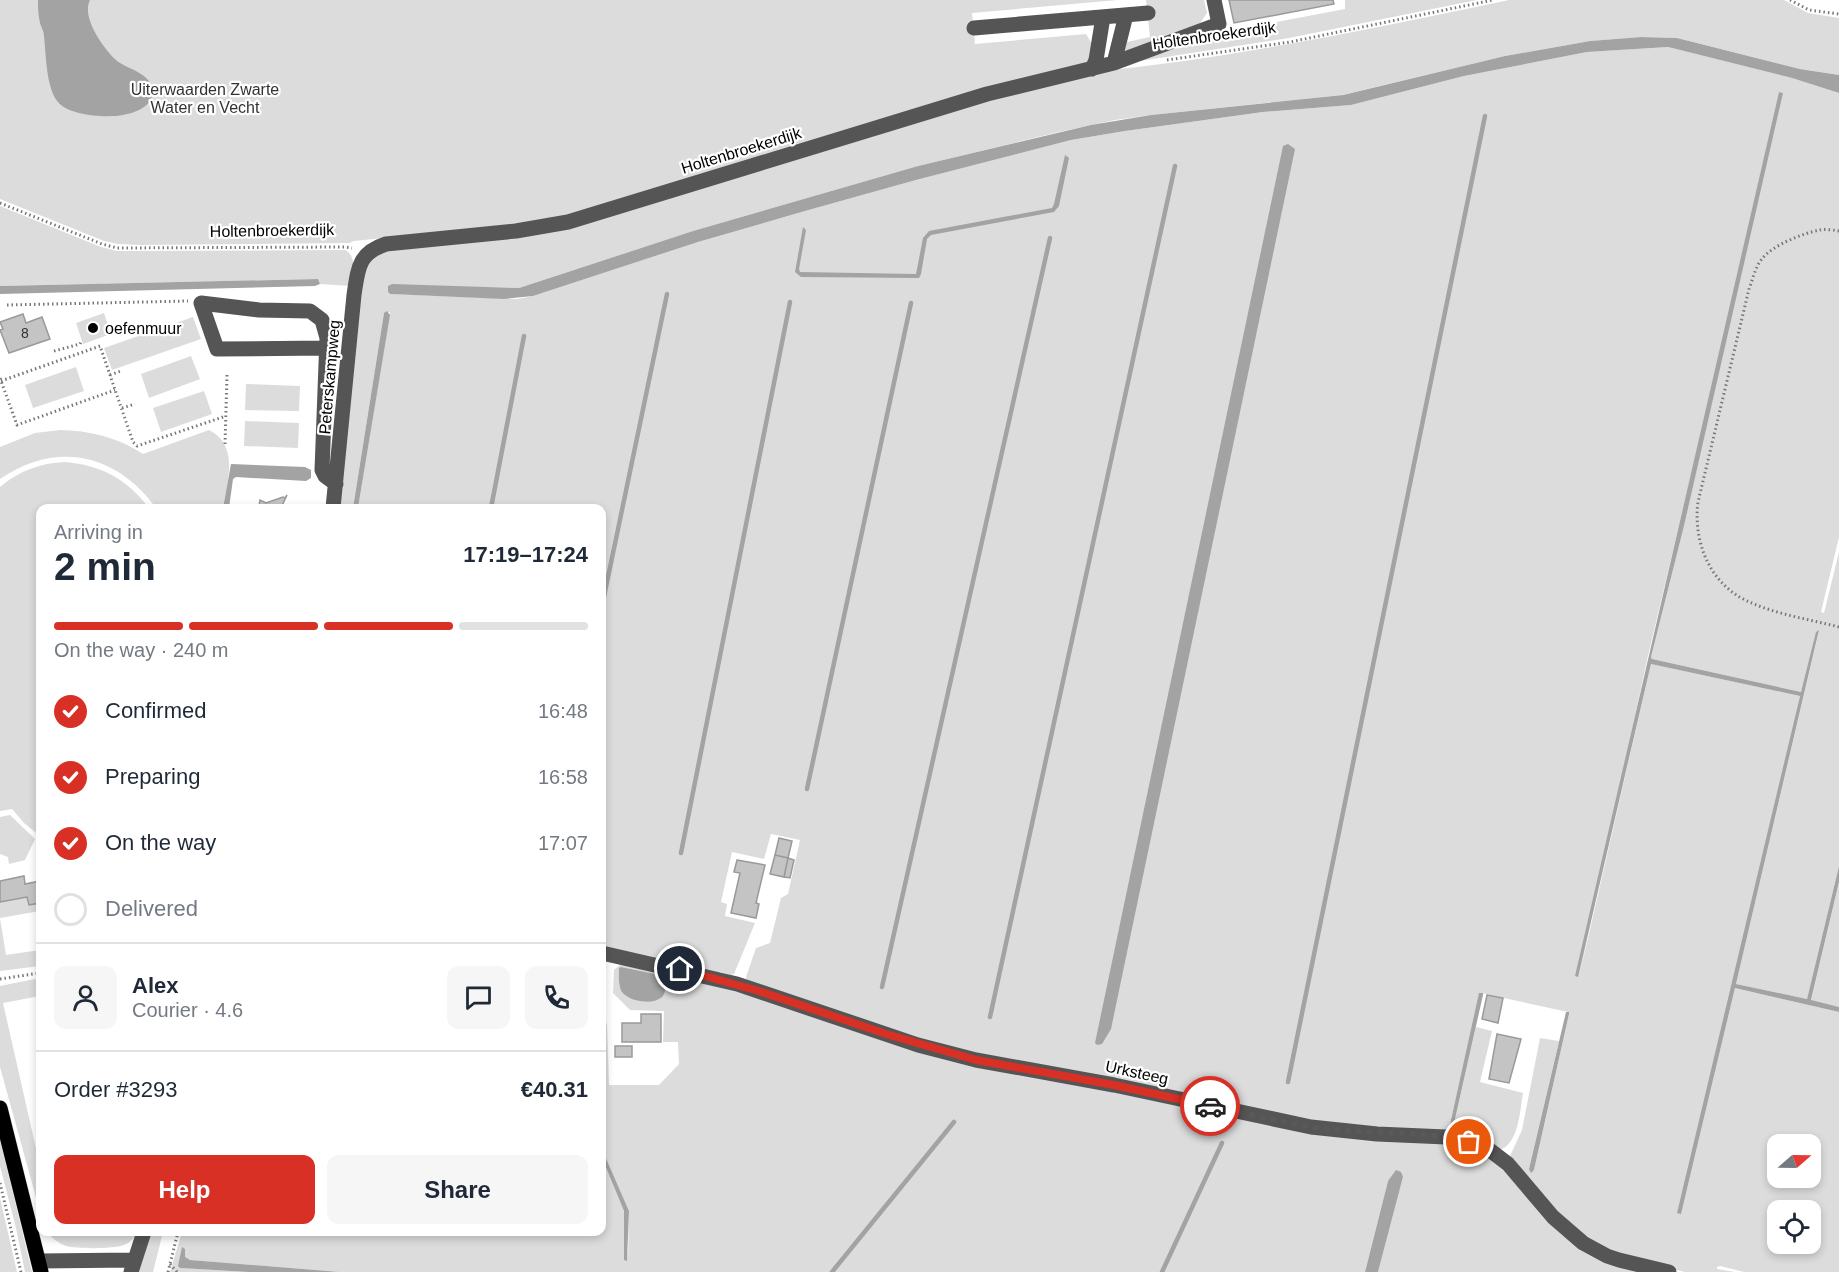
<!DOCTYPE html>
<meta charset="utf-8">
<style>
:root{--surface:#fff;--page:#f6f6f7;--text:#1f2937;--muted:#747a83;--line:#e0e1e3;--accent:#d93025}
body{margin:0;font-family:Helvetica,sans-serif;background:var(--page);color:var(--text);height:100vh;display:flex;flex-direction:column;font-size:22px;white-space:nowrap}
*{box-sizing:border-box;margin:0}
p{font-size:20px;color:var(--muted)}
.icon{flex:none;width:33px;height:33px;fill:none;stroke:currentColor;stroke-width:2;stroke-linecap:round;stroke-linejoin:round}
.map{position:relative;flex:1;overflow:hidden}
.drawer{position:absolute;left:36px;top:504px;width:570px;height:732px;display:flex;flex-direction:column;background:var(--surface);border-radius:12px;box-shadow:0 3px 9px #0003}
.drawer>*{flex:none}
.needle{width:39px;rotate:70deg}
.controls{position:absolute;left:1767px;top:1134px;display:grid;gap:12px}
.controls a{display:grid;place-items:center;width:54px;height:54px;border-radius:12px;background:var(--surface);box-shadow:0 3px 9px #0003;font-size:30px}
.pin{position:absolute;display:grid;place-items:center;width:51px;height:51px;color:#fff;margin:-26px;border:3px solid #fff;border-radius:50%;box-shadow:0 2px 6px #0007}
.courier{position:absolute;display:grid;place-items:center;width:60px;height:60px;margin:-30px;border:4px solid #d93025;border-radius:50%;background:#fff;color:#222;box-shadow:0 2px 8px #0007}
.headline em{font-style:normal;font-weight:600}
.headline div{display:flex;flex-direction:column-reverse}
.headline{display:flex;align-items:center;justify-content:space-between;height:102px;padding:0 18px}
h1{font-size:39px;font-weight:600;line-height:45px}
.bar{display:grid;grid-template-columns:repeat(4,1fr);gap:9px 6px;align-content:center;height:72px;padding:0 18px}
.bar i{height:8px;border-radius:4px;background:var(--line)}
.bar .current{background:var(--accent)}
.bar p{grid-column:span 4}
.line{display:flex;align-items:center;gap:15px;padding:0 18px;border-top:2px solid var(--line)}
.line div{flex:1}
.round{display:grid;place-items:center;flex:none;width:63px;height:63px;border-radius:12px;background:var(--page)}
ol{padding:0 18px;list-style:none}
li{display:flex;align-items:center;gap:18px;height:66px}
li p{margin-inline-start:auto}
li .icon{padding:6px;border-radius:50%;background:var(--accent);color:#fff;stroke-width:4}
li:last-child{color:var(--muted)}
li i{width:33px;height:33px;border:3px solid var(--line);border-radius:50%}
.button{display:flex;gap:12px;margin-top:auto;padding:12px 18px}
.button a{flex:1;height:69px;border-radius:12px;background:var(--accent);color:#fff;font-size:24px;font-weight:600;line-height:69px;text-align:center}
.button a+a{background:var(--page);color:var(--text)}
.map>svg:first-child{display:block}
.green{fill:#dcdcdc;fill-rule:evenodd}
.water{fill:#a3a3a3}
.lines{fill:none;stroke-linecap:round;stroke-linejoin:round}
.stream{stroke:#a3a3a3;stroke-width:4.5}
.building{fill:#c4c4c4;stroke:#999;stroke-width:1.5}
.major-casing{stroke:#dbdbdb;stroke-width:16}
.path{stroke:#777;stroke-width:3;stroke-dasharray:1.5 3;stroke-linecap:butt}
.minor{stroke:#555;stroke-width:15}
.major{stroke:#000;stroke-width:15}
.done{stroke:#595959;stroke-width:6;stroke-dasharray:0 10.8}
.route{stroke:#d93025;stroke-width:8}
.poi-dot{fill:#000;stroke:#fff;stroke-width:2}
.labels{text-anchor:middle;stroke-width:4.5;stroke-linejoin:round;paint-order:stroke}
.number-label{font-size:14px;fill:#313131}
.street-label{font-size:16px;fill:#000;stroke:#fff}
.park-label{font-size:16px;fill:#333;stroke:#fff}
.poi-label{font-size:16px;fill:#000;stroke:#fff;text-anchor:start}
</style>
<div class="map">
<svg width="1839" height="1272" viewBox="0 0 1839 1272">
<rect width="100%" height="100%" fill="#fff"/>
<path class="green" d="M0 0H1118L972 13 975 44 1086 34 1092 44 1089 64 567 219 354 241 349 243 140 245 118 244 104 241 0 199Z
M1146 0H1204L1207 13 1196 29 1123 56 1127 42 1150 37Z
M1345 0H1477L1289 38 1140 61 1204 36 1345 9Z
M1509 0H1784L1808 13 1839 18V75L1800 69 1677 38 1641 37 1590 41 1505 56 1342 95 1151 115 1115 120 1059 132 918 166 693 231 519 288 389 286 388 292 390 294 517 299 533 296 698 242 805 211 916 180 1071 140 1125 131 1263 112 1351 105 1464 76 1587 52 1668 47 1792 78 1839 93V537L1821 612 1824 613 1839 552V866L1807 999 1736 984 1819 631 1801 692 1652 659 1651 657 1684 526 1782 92 1779 93 1690 479 1647 660 1579 977 1651 664 1800 696 1681 1214 1735 988 1839 1012V1272H1744L1720 1266 1717 1267V1269L1735 1272H1685L1608 1253 1565 1224 1510 1156 1522 1130 1540 1038 1559 1041 1529 1169 1534 1170 1569 1014 1568 1012 1481 993 1449 1128H1453L1476 1027 1492 1031 1480 1082 1523 1093C1520 1109 1519 1145 1499 1150L1337 1127 977 1057 748 984 746 977 756 948 770 943 781 898 788 894 800 840 771 834 764 859 732 852 721 902 727 904 725 916 755 923 734 974 731 975 720 972 717 975 602 949V508H358L390 312 384 313 353 508H338L361 274 373 253 481 239 1093 72C1233 58 1371 29 1509 0ZM1778 1144H1810V1178H1778ZM1778 1210H1810V1244H1778Z
M0 206 101 247 117 251 345 250C358 257 352 274 351 286L320 284 317 279 0 286Z
M104 313 111 334 83 344 76 323Z
M193 317 201 339 112 370 104 348Z
M191 356 200 379 149 398 141 374Z
M76 367 84 391 33 408 25 385Z
M246 384 300 386 299 411 245 410Z
M204 391 212 414 161 432 153 408Z
M245 421 299 423 298 448 244 446Z
M60 430C88 430 120 438 143 454L209 430C240 446 227 482 223 508H156C117 454 57 440 0 479V447L35 433Z
M65 462C101 465 127 479 149 508H40V836L24 823 12 809 0 811V487C19 471 40 463 65 462Z
M10 815 35 839 25 860 9 864 8 857 0 854V817Z
M1839 882V1007L1811 1001Z
M27 897 29 905 40 903V911L0 918 6 955 40 950V966L0 971V902Z
M621 964 690 975 975 1064 1434 1140 1489 1155 1551 1219 1652 1272H1378L1403 1177 1388 1181 1365 1272H340L190 1260 185 1258V1249L181 1268 248 1272H170L182 1232H602V1158L624 1211 628 1260 629 1211 602 1149V1018L607 1024 609 1085H659L679 1064 678 1042H663L664 1011 630 1010 613 993 614 970ZM620 967 680 979 681 981 668 982C666 986 665 993 662 996 653 1006 630 1002 622 991 617 985 620 974 620 967Z
M40 978V996L3 1003 40 1166V1212L0 1067V986Z
M0 1139 32 1272H25L16 1228 0 1166Z
M0 1198 17 1272H0Z
M47 1232H137C134 1238 130 1243 124 1245 114 1249 77 1249 66 1246 58 1243 52 1238 47 1232Z
M151 1232H163L153 1272H137Z"/>
<path class="water" d="M38 0H90C81 17 103 48 116 60 127 70 156 73 152 96 149 108 134 113 123 115 107 118 69 116 58 102 46 88 46 54 44 36 44 31 41 27 40 23 38 15 38 7 38 0Z
M1641 37 1677 38 1800 69 1839 75V93L1792 78 1668 47 1587 52 1464 76 1351 105 1263 112 1125 131 1071 140 916 180 805 211 698 242 533 296 504 299 390 294 388 292V286L392 284 519 288 693 231 918 166 1091 125 1151 115 1343 95 1505 56 1590 41Z
M1779 92 1783 93 1684 526 1651 657 1652 659 1801 692 1816 632 1819 630 1736 984 1807 999 1839 866V882L1811 1000 1839 1007V1012L1735 988 1681 1214 1677 1213 1800 696 1651 664 1578 977 1575 976Z
M1288 144 1295 149 1111 1029 1102 1044 1097 1045 1095 1043 1283 146Z
M1065 155 1069 158 1059 206 1054 212 931 235 927 239 921 274 919 278 801 277 795 272 803 227 806 230 799 269 800 272 916 274 923 238 929 231 1052 208 1054 204Z
M318 279 320 284 315 286 0 294V286Z
M387 311 390 315 358 508H353L384 313Z
M231 464 305 467 311 470V478L306 481 236 477 233 479 229 508H223Z
M621 967 680 979 681 981 668 982C666 986 665 993 663 996 654 1006 630 1002 622 992 618 986 619 975 619 968Z
M1479 993H1483V995L1453 1128 1449 1129Z
M1566 1012H1569V1014L1534 1170 1531 1173 1529 1169Z
M602 1149 629 1211 627 1261 624 1260V1211L602 1158Z
M1396 1170 1401 1172 1403 1177 1378 1272H1365L1388 1181Z
M182 1247 185 1249V1257L190 1260 340 1272H248L180 1268 178 1266Z"/>
<g class="lines">
<path class="stream" d="M491 508 524 336
M602 606 667 294
M807 789 911 303
M681 853 790 302
M882 987 1050 238
M990 1017 1175 166
M1288 1082 1485 116
M832 1272 954 1122
M1162 1272 1222 1143"/>
</g>
<path class="building" d="M1229 0H1333L1334 4 1234 23Z
M23 314 26 323 42 317 50 339 9 353 0 330 3 329 0 322Z
M287 495 281 508H251L259 506 260 500 266 503 283 497 285 498Z
M779 838 792 841 788 858 775 855Z
M775 855 788 858 784 877 770 874Z
M788 858 794 860 790 878 784 877Z
M737 860 765 865 756 903 759 904 756 918 731 913 740 873 734 872Z
M24 876 25 884 40 881V903L29 905 27 897 0 902V881Z
M1487 995 1503 998 1498 1023 1482 1019Z
M641 1014H661V1042H622V1023H641Z
M1497 1034 1521 1039 1509 1083 1489 1079Z
M615 1046H632V1057H615Z"/>
<g class="lines">
<defs>
<path id="major" d="M0 1108 41 1272"/>
</defs>
<use href="#major" class="major-casing"/>
<path class="path" d="M1790 0 1809 10 1839 14
M1167 60 1290 42 1493 0
M0 203 102 244 117 248 345 247 352 248
M1839 231C1833 230 1826 229 1820 230 1804 233 1772 245 1762 259 1755 267 1753 279 1749 289L1698 502C1693 541 1709 582 1745 600 1774 614 1808 619 1839 627
M7 305 188 301
M54 351 80 344 82 340
M110 375 121 371
M0 378 17 425 115 390
M1 381 100 346 133 442 137 446 226 416
M122 408 135 404
M225 444 227 375
M0 979 40 973
M0 1183 21 1272
M170 1264 177 1272
M168 1272 178 1232"/>
<path class="minor" d="M974 28 1148 13
M1114 63 1126 15
M1092 69 1096 60 1103 17
M326 348 217 349 201 303 259 310 310 311 322 320 327 338 322 470 325 476 336 484
M333 508 354 295C358 269 358 253 386 244L516 231 568 222 987 94 1114 63 1219 24 1214 0
M602 953 737 984 918 1045 976 1060 1114 1085 1311 1127 1377 1134 1446 1137 1469 1142 1491 1151 1508 1164 1553 1217 1583 1243 1607 1256 1619 1260 1669 1272
M39 1261 134 1260
M131 1272 144 1232"/>
<use href="#major" class="major"/>
</g>
<g class="lines">
<path class="done" d="M1210 1106C1253 1115 1297 1127 1341 1130 1383 1134 1428 1131 1469 1142"/>
<path class="route" d="M680 969 762 992 886 1034 976 1060 1114 1085 1210 1106"/>
</g>
<circle class="poi-dot" cx="93" cy="328" r="6"/>
<g class="labels">
<g class="number-label">
<text x="25" y="338">8</text>
</g>
<g class="street-label">
<text transform="translate(1214 35) rotate(-8)" y="6">Holtenbroekerdijk</text>
<text transform="translate(741 150) rotate(-17)" y="6">Holtenbroekerdijk</text>
<text transform="translate(272 230) rotate(-1)" y="6">Holtenbroekerdijk</text>
<text transform="translate(329 377) rotate(-85)" y="6">Peterskampweg</text>
<text transform="translate(1137 1072) rotate(12)" y="6">Urksteeg</text>
</g>
<g class="park-label">
<text x="205" y="95">Uiterwaarden Zwarte<tspan x="205" dy="18">Water en Vecht</tspan></text>
</g>
<g class="poi-label">
<text x="105" y="334">oefenmuur</text>
</g>
</g>
</svg>
<div class="controls">
<a><svg class="needle" viewBox="-14 -14 28 28"><path d="M0-13l5 13h-10z" fill="#e53935"/><path d="M0 13l5-13h-10z" fill="#747a83"/></svg></a>
<a><svg class="icon" aria-label="locate" viewBox="0 0 24 24"><circle cx="12" cy="12" r="6"/><path d="M12 2v4M12 18v4M2 12h4M18 12h4"/></svg></a>
</div>
<div class="pin" style="left:1469px;top:1142px;background:#ea580c"><svg class="icon" aria-label="bag" viewBox="0 0 24 24"><path d="M5 8h14l-1 12H6zM9 8a3 3 0 0 1 6 0"/></svg></div>
<div class="pin" style="left:680px;top:969px;background:#1f2937"><svg class="icon" aria-label="home" viewBox="0 0 24 24"><path d="M3 11l9-7 9 7M6 9v11h12V9"/></svg></div>
<div class="courier" style="left:1210px;top:1106px"><svg class="icon" aria-label="car" viewBox="0 0 24 24"><path d="M5 17H2v-5l4-1 3-4h7l3 4 3 1v5h-3M9 17h6M6 11h13"/><circle cx="7" cy="17" r="2"/><circle cx="17" cy="17" r="2"/></svg></div>
<section class="drawer">
<div class="headline"><div><h1>2 min</h1><p>Arriving in</p></div><em>17:19–17:24</em></div>
<div class="bar"><i class="current"></i><i class="current"></i><i class="current"></i><i></i><p>On the way · 240 m</p></div>
<ol>
<li><svg class="icon" aria-label="check" viewBox="0 0 24 24"><path d="M5 12l5 5 9-10"/></svg>Confirmed<p>16:48</p></li>
<li><svg class="icon" aria-label="check" viewBox="0 0 24 24"><path d="M5 12l5 5 9-10"/></svg>Preparing<p>16:58</p></li>
<li><svg class="icon" aria-label="check" viewBox="0 0 24 24"><path d="M5 12l5 5 9-10"/></svg>On the way<p>17:07</p></li>
<li><i></i>Delivered</li>
</ol>
<div class="line" style="height:108px"><a class="round"><svg class="icon" aria-label="person" viewBox="0 0 24 24"><circle cx="12" cy="8" r="4"/><path d="M4 21q1-7 8-7t8 7"/></svg></a><div><b>Alex</b><p>Courier · 4.6</p></div><a class="round"><svg class="icon" aria-label="chat" viewBox="0 0 24 24"><path d="M4 5h16v11H9l-5 4z"/></svg></a><a class="round"><svg class="icon" aria-label="phone" viewBox="0 0 24 24"><path d="M5 4h4l2 5-3 2q2 4 5 5l2-3 5 2v4C11 20 4 13 5 4z"/></svg></a></div>
<div class="line" style="height:78px"><div>Order #3293</div><b>€40.31</b></div>
<div class="button"><a>Help</a><a>Share</a></div>
</section>
</div>
